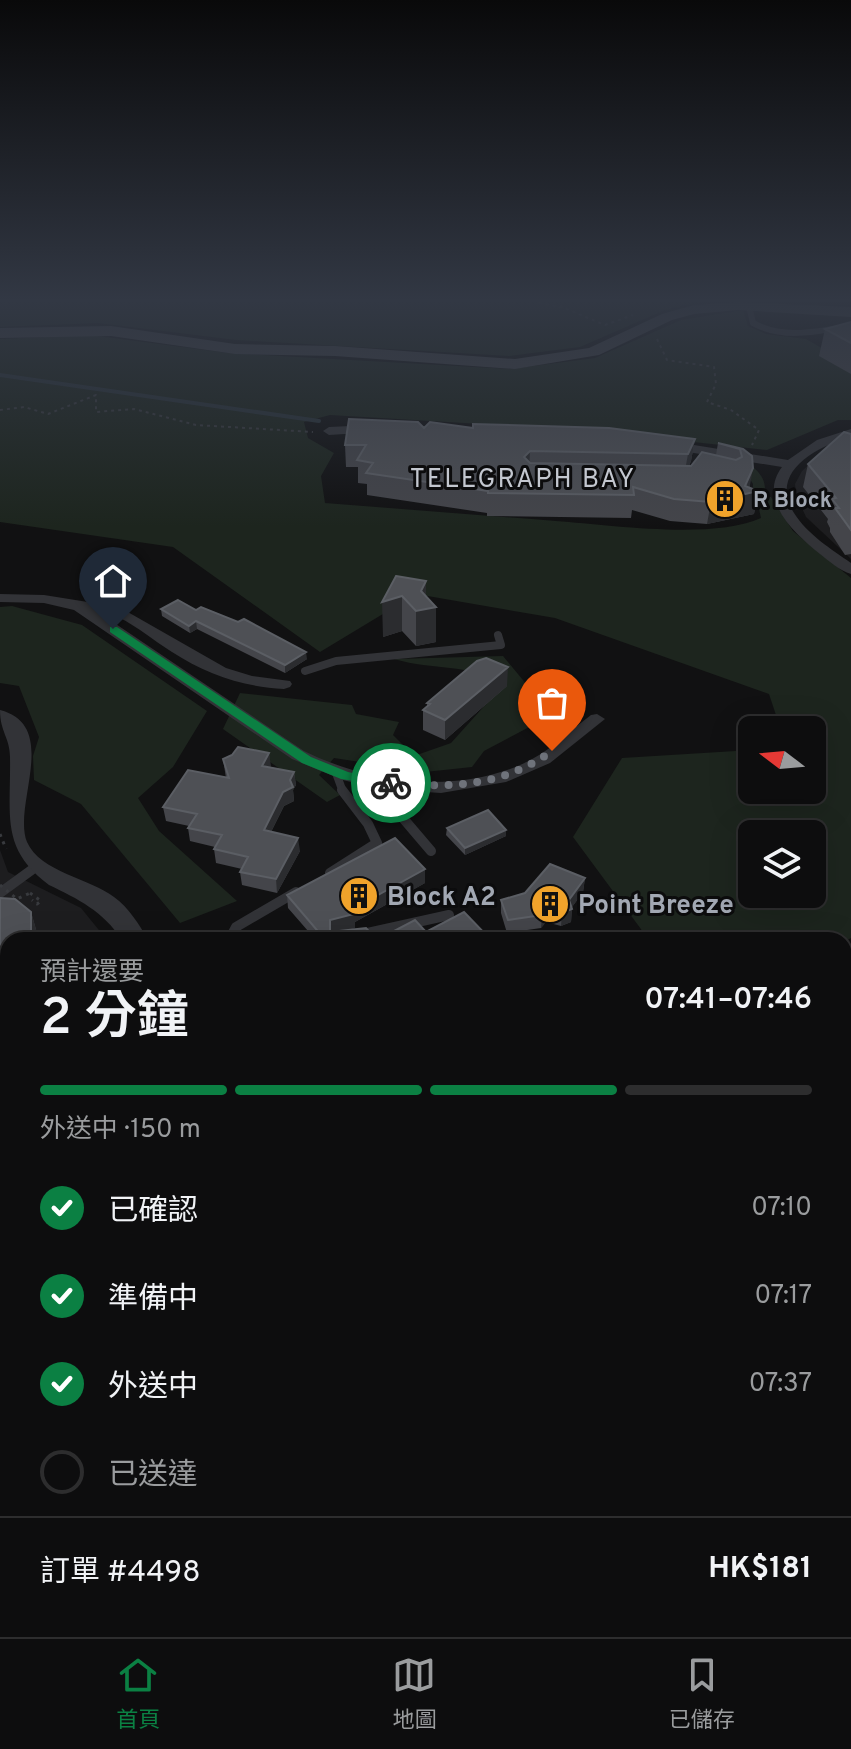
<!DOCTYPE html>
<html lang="zh-TW">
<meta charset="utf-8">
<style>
:root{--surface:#0d0d0e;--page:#161617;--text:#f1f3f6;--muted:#9a9c9e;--line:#2d2d2e;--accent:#0b8043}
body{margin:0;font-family:Overpass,"Noto Sans TC",sans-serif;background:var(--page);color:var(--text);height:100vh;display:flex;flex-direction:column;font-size:30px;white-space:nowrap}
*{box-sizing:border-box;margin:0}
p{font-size:26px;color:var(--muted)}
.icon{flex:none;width:44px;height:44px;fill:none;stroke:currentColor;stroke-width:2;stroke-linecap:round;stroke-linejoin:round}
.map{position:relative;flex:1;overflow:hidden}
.sheet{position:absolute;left:0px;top:932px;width:852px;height:706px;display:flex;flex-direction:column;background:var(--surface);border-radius:24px 24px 0 0;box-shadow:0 8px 32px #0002,0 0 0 2px var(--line)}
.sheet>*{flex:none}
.needle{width:52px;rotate:286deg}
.buttons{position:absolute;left:738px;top:716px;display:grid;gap:16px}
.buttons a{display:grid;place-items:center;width:88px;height:88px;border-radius:12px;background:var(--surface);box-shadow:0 8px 32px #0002,0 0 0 2px var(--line);font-size:40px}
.pin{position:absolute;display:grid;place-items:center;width:68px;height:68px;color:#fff;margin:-82px -34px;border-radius:50% 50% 50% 0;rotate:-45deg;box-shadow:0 0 8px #0007}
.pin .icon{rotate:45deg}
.courier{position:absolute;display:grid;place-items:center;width:80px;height:80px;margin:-40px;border:6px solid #0b8043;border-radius:50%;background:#fff;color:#222;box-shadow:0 2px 10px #0007}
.summary em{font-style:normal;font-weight:600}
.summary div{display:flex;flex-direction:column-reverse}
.summary{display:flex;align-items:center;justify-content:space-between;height:136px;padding:0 40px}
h1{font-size:52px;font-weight:600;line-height:60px}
.bar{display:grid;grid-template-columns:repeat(4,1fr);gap:12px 8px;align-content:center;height:96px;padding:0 40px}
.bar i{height:10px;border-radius:6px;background:var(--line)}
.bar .active{background:var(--accent)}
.bar p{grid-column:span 4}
.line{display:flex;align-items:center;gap:20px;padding:0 40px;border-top:2px solid var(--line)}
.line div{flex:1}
ol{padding:0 40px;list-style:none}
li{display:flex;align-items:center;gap:24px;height:88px}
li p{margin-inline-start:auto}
li .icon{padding:8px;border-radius:50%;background:var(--accent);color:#fff;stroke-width:4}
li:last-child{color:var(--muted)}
li i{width:44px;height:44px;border:4px solid var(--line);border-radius:50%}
.tab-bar{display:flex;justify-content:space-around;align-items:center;height:112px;border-top:2px solid var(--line);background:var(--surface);font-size:22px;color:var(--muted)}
.tab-bar a{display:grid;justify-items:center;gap:4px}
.tab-bar .active{color:var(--accent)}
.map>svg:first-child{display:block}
.built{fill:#1d1d1f}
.green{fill:#1d251e;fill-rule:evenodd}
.water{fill:#293238}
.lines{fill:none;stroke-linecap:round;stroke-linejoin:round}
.stream{stroke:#293238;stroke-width:4}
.path-far1{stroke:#383a3e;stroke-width:2;stroke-dasharray:3 4;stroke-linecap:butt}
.path{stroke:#383a3e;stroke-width:3;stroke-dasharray:3 5;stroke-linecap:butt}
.service-far3{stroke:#323337;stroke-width:6}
.service-far2{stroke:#323337;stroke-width:8}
.service-far1{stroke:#323337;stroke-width:10}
.service{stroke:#323337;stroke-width:13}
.minor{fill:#323337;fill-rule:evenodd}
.tertiary{fill:#323337;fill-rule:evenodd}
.secondary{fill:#404247;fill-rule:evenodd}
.path-bridge{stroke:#383a3e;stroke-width:3;stroke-dasharray:3 5;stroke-linecap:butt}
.wall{fill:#44454a}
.shaded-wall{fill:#2b2c2f}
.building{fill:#4e5055;stroke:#5b5e64;stroke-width:2}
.route{fill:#0b8043}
.done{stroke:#6f737b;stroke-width:8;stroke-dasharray:0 14.4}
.labels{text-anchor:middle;stroke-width:6;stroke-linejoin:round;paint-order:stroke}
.far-poi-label{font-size:22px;font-weight:bold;fill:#a2a8b3;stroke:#0c0c0d;text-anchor:start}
.far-quarter-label{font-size:26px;letter-spacing:2px;fill:#c3c7cf;stroke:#0c0c0d}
.poi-label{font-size:26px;font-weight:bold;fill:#a2a8b3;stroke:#0c0c0d;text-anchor:start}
</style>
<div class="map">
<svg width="851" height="1637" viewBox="0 0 851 1637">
<rect width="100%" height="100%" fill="#111112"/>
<path class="built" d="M851 436V559L806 517 796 495 795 484 802 471 816 458Z
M0 850 8 872 81 908 107 940H8V1022L0 1019Z"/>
<path class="green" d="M0 298H744L688 304 665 310 580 347 509 356 236 340 98 323 0 327Z
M743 310 748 326 766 334 806 339 851 365V420H838L767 450 584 430 330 415 304 422 308 438 334 453 321 476 325 503C402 509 479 515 556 521 610 525 713 540 761 518L759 509 752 503 753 484 747 474 750 464C762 475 766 480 765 496L771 497 793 531 851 578V938L844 942 649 940 573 837 622 758 752 750V790H812V730H781L769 694 555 618 416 594 320 652 173 547 0 522V339L90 335 228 353 510 369 595 358 681 320ZM752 834H812V894H752Z
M12 606 82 625 207 711 173 767 138 798 159 831 237 901 180 923 81 804 34 780 33 756 39 737 19 686 0 683V607Z
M503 656 552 715 484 751 472 767 425 772 334 758 319 775 340 795 327 802 223 729 240 693 352 705 356 714 399 722 393 735 414 756 451 743 505 683C464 663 436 671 394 659Z
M851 1041V1145L844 1146V1047Z
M0 1065 8 1068V1246L0 1249Z"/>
<path class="water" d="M844 1184 851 1185V1637H0V1300L8 1299V1630H844Z"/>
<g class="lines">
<path class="stream" d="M0 375 319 421"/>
<path class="path-far1" d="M537 298 536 302 562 307 605 325 633 315
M657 339 667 360 714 367 716 384 707 402 731 410 759 430 752 445
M0 410 24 407 48 414 96 395V412L134 409 196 425 313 432"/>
<path class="path" d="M0 834 6 849
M30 893 41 901 37 904 32 900"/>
<path class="service-far3" d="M749 306 753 323C784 340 818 331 851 326"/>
<path class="service-far2" d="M305 671 336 661 501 645 498 635
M336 773 343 792
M371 781 380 792"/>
<path class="service-far1" d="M379 790 431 851
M330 873 377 843 368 824 342 790
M0 893 37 866
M229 940 236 927 296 892
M336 940 449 915"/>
<path class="service" d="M0 1272 8 1271"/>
<path class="minor" d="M371 425 375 426V432L329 435 323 431 329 427Z
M851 429V437C817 446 768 472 794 513 807 534 831 549 851 563V574C840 571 829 561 820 554 795 534 757 500 782 467L669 449 663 445 669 441 788 460 817 440Z
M0 594 44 595 119 607 226 668 252 676 290 681 292 684 290 687 284 689C243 687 206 674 172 652 148 637 124 614 95 610L304 751C369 783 452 794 520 765 547 754 568 732 591 715L597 714 605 719 550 763 506 782 441 793 379 789 343 780 292 759 74 610 44 603 0 602Z
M0 1026 8 1028V1046L0 1044Z"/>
<path class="tertiary" d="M0 710C61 726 12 805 27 842 40 872 91 879 114 897 129 908 139 924 148 940H122C103 911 78 899 49 885 0 848 11 817 10 757 10 738 0 732 0 710Z
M851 1004V1028L844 1030V1006Z"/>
<path class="secondary" d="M738 302 851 307V317L738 310 694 314 672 320 599 355 515 369 335 356 235 354 111 336 0 338V328L111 326 235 344 335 346 515 359 589 348 662 314 694 305Z"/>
<path class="path-bridge" d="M0 885 17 899 30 893"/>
</g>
<path class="wall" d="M851 322V374L819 356 825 329Z
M424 428H473L695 439 691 461 689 466 716 455 718 443 743 449 750 488 758 491 754 514 707 524 670 521 632 510 631 518 487 516V513L367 495V484L358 483V467H346L345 445Z
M851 434V554L845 555 830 532V528L827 522 828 519 803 487 808 464Z
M396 576 426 596 436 607V642L416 646 402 631 383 637Z
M161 609 196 610 238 622 307 659 285 673 197 629 190 633 162 616Z
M507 686 445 740 423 730V710L427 707V703Z
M269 753 270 767 294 772 296 785 293 790 294 801 284 806 271 832 300 851 277 893 242 885 240 872 242 869 216 863 214 849 215 847 190 841 188 828 189 826 166 821 163 807 226 778 223 759Z
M447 828 506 830V836L465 855 446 835Z
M585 878 583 892 572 907 571 922 561 926 546 922 541 928 507 933 501 913V900Z
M425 883 355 922V928L315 939 288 908 287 895Z
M0 898 31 912 39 940H8V997L0 999Z"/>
<path class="shaded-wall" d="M695 439 691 461 684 476 688 454Z
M530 451 529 473 524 457Z
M753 468 749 491H758L754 514 707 524 711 502 745 486Z
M426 581V609L436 607V642L416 646V611L421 591Z
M402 596V631L383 637 382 602Z
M196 621 197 629 190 633 189 626Z
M306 652 307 659 285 673V665Z
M508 667 507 686 445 740V720Z
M269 753 271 766 264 779 262 766Z
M294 772 296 785 293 790 294 801 284 806 265 844 264 830Z
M506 830V836L465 855V848Z
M298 838 300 851 277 893 276 879Z
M425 869V883L355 922V928L331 934 330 940V920L351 910Z
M585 878 583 892 570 910 572 909 571 922 561 926 562 913 569 900Z
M547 908 546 922 541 928 542 915Z
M31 912 39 940H27Z
M8 953V997L4 999 0 988V957Z"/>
<path class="building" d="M851 322V343L825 329Z
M349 419 418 422 424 428 430 422 473 428V424L609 428 695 439 688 454 530 451 524 457 530 463 691 466 702 452 736 460 742 457 740 449 718 443 743 449 752 456 753 468 745 486 758 491 711 502 674 499 633 487 634 495 488 493V491L366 473 373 463 357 460 366 445H345Z
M844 432 851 434V530L835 508H839L832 499 836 498 808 464Z
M396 576 426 581 421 591 436 607 416 611 402 596 382 602Z
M178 600 196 610 201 607 238 622 244 619 306 652 285 665 196 621 189 626 161 609Z
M486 658 508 667 445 720 423 710 430 704 427 703 477 661Z
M238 747 269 753 262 766 294 772 290 780 293 787 283 792 264 830 298 838 276 879 240 872 248 857 214 849 222 835 188 828 197 814 163 807 188 770 229 778 223 759 232 755Z
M488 810 506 830 465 848 447 828Z
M395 838 425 869 351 910 354 914 330 920V932L366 928 377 940H314L322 936 287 895Z
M550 864 585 878 569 900 572 909 562 913 547 908 542 915 508 920 501 900 525 893Z
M0 898 15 899 31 912V931L27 940H8V953L0 957Z
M464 912 491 940H377L415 920 426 932Z"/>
<linearGradient id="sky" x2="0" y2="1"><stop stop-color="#09090a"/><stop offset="0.57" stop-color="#323844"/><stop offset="1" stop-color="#323844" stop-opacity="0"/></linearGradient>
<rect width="851" height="527" fill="url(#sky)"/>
<path class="route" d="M110 627H117L311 757 348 772 398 783 391 787 341 779 302 763 110 632Z"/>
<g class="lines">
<path class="done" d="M391 783C451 788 502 787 552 751"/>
</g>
<defs>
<symbol id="building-disc" viewBox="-11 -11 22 22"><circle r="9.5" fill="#f0a32b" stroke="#0c0c0d"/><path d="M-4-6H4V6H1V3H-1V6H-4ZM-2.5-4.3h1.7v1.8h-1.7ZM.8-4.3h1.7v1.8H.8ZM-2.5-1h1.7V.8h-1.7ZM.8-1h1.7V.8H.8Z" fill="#111"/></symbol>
</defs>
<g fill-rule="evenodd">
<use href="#building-disc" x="703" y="477" width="44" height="44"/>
<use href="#building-disc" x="337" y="874" width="44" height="44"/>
<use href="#building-disc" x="528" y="882" width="44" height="44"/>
</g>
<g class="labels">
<g class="far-poi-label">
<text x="753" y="507">R Block</text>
</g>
<g class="far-quarter-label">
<text x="523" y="487">TELEGRAPH BAY</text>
</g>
<g class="poi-label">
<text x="387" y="905">Block A2</text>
<text x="578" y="913">Point Breeze</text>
</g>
</g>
</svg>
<div class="buttons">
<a><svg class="needle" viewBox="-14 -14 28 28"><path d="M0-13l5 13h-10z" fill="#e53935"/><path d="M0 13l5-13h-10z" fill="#9a9c9e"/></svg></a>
<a><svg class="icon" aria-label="layers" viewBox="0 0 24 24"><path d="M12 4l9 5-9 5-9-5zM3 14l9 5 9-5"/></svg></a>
</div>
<div class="pin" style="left:552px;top:751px;background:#ea580c"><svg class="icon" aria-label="bag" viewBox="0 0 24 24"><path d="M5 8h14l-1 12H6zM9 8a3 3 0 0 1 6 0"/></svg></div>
<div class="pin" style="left:113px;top:629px;background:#1f2937"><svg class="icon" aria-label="home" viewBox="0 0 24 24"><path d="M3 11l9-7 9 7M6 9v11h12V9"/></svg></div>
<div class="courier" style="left:391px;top:783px"><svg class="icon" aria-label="bike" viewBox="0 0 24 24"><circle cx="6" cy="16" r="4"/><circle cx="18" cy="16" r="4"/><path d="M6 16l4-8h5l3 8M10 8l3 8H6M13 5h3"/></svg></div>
<section class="sheet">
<div class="summary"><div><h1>2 分鐘</h1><p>預計還要</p></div><em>07:41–07:46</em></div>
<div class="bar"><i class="active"></i><i class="active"></i><i class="active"></i><i></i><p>外送中 · 150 m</p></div>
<ol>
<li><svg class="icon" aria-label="check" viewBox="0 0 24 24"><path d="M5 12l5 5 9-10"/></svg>已確認<p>07:10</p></li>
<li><svg class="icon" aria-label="check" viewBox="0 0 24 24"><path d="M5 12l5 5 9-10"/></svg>準備中<p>07:17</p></li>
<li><svg class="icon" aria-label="check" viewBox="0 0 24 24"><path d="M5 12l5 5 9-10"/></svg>外送中<p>07:37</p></li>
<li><i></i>已送達</li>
</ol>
<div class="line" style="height:104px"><div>訂單 #4498</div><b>HK$181</b></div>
</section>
</div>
<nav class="tab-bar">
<a class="active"><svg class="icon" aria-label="home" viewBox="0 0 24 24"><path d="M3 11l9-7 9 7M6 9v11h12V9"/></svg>首頁</a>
<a><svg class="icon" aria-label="map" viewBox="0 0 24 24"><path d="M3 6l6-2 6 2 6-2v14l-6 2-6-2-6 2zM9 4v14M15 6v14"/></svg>地圖</a>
<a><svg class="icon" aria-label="saved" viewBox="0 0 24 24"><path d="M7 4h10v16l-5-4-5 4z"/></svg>已儲存</a>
</nav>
